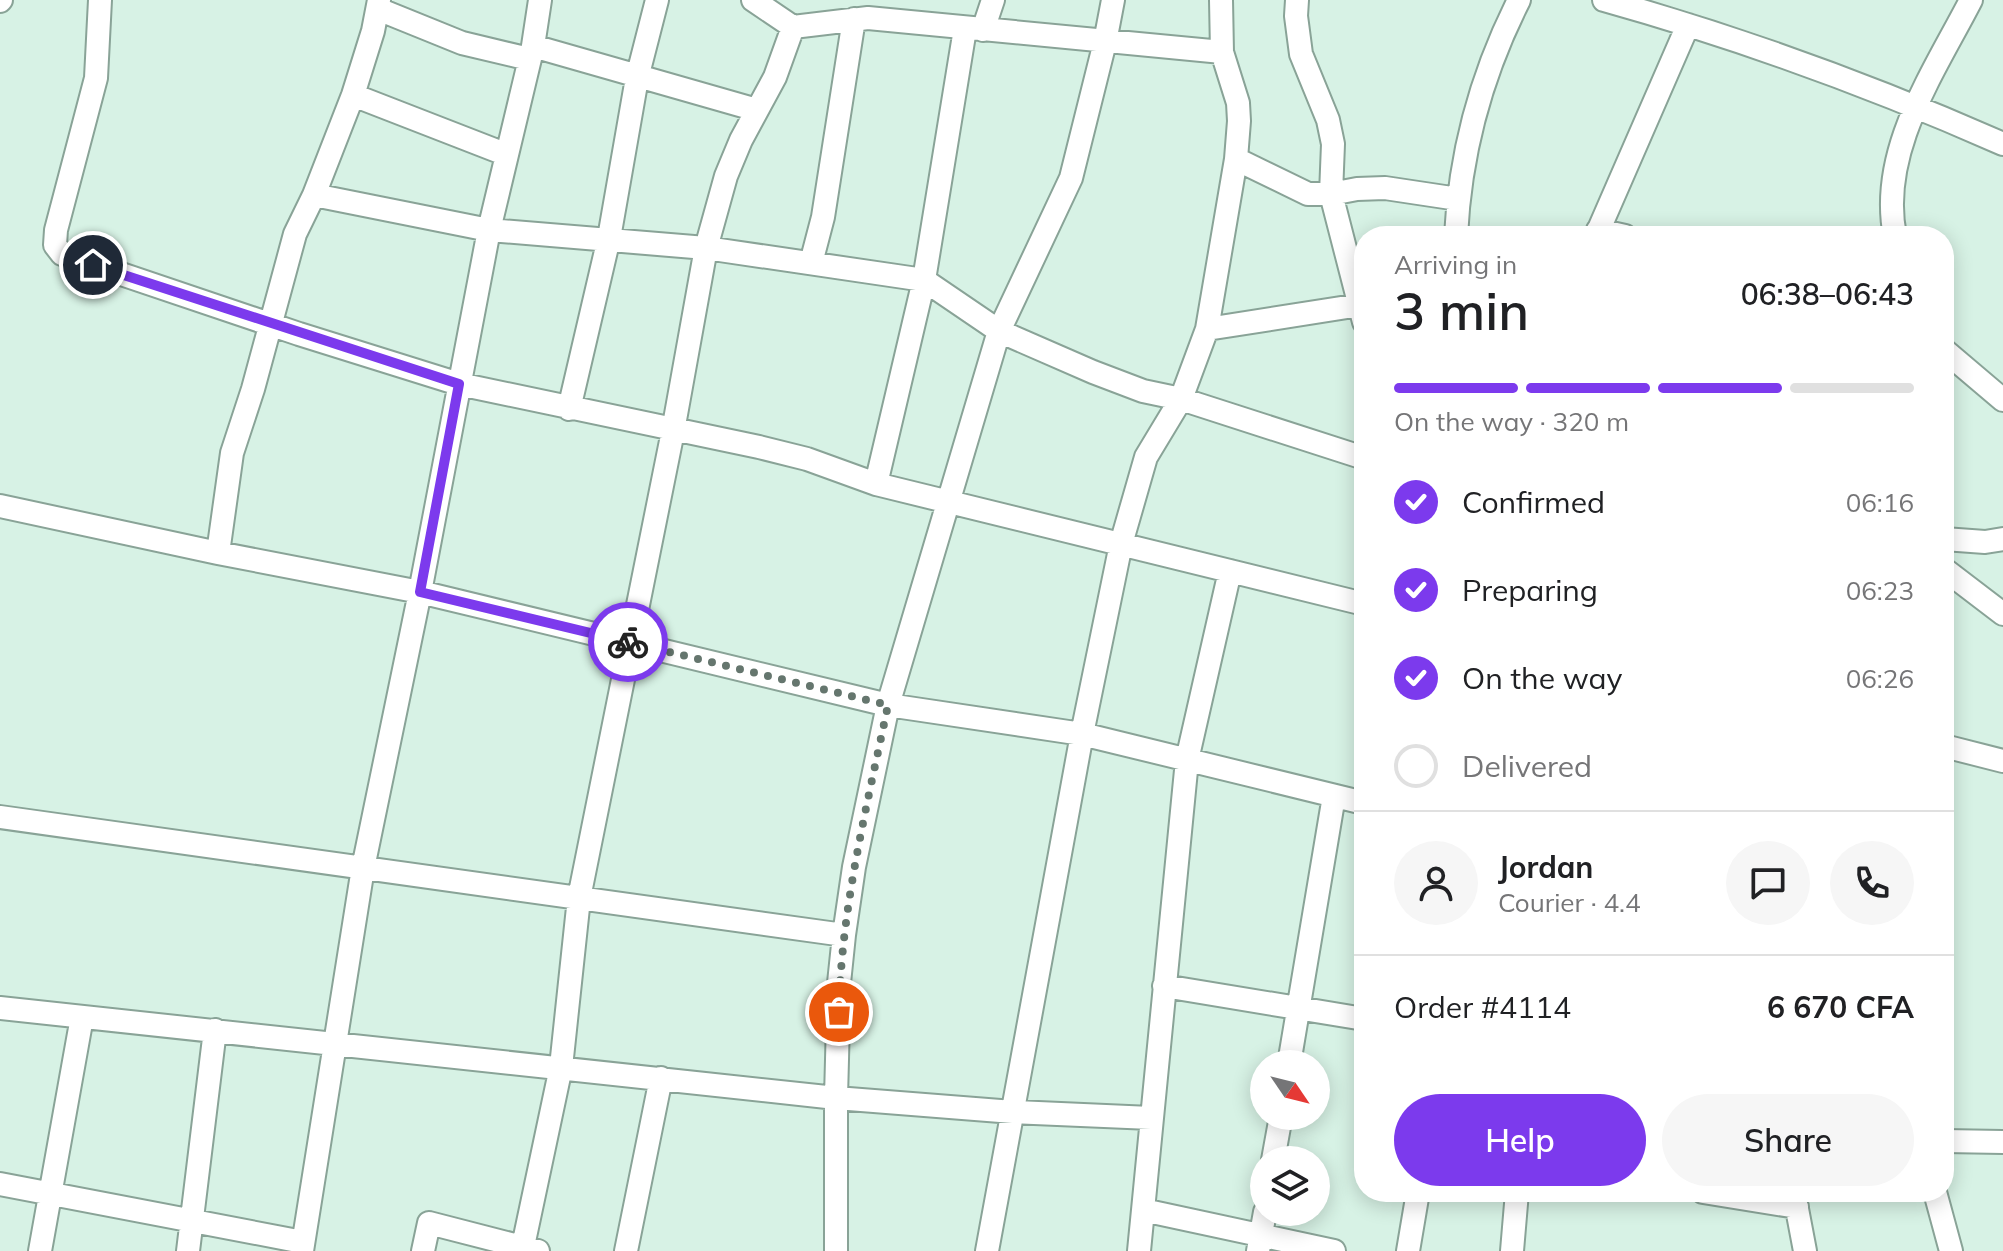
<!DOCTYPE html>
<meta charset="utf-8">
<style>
:root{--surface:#fff;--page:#f6f6f6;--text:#202124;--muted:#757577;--line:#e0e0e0;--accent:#7c3aed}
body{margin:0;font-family:Mulish,sans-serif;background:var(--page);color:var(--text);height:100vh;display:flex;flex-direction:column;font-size:30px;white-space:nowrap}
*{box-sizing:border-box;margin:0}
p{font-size:26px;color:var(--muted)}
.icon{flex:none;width:44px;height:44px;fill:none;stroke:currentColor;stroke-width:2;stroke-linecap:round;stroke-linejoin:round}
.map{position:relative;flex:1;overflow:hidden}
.details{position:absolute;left:1354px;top:226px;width:600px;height:976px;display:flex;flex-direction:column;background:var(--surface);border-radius:32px;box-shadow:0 4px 20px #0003}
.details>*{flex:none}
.needle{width:52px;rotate:125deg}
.controls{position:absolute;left:1250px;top:1050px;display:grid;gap:16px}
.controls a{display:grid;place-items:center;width:80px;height:80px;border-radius:50%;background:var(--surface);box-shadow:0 4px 20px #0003;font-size:40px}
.pin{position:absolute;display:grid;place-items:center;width:68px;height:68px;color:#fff;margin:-34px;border:4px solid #fff;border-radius:50%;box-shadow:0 2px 8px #0007}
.courier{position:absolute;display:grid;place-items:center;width:80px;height:80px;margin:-40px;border:6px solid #7c3aed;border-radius:50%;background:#fff;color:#222;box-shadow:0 2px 10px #0007}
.overview em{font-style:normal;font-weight:600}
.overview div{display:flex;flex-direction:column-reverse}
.overview{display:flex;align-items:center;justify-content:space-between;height:136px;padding:0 40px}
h1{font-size:52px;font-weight:600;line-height:60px}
.bar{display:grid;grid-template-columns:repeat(4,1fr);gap:12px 8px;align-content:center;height:96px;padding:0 40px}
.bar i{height:10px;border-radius:6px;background:var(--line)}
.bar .on{background:var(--accent)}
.bar p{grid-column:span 4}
.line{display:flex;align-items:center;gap:20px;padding:0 40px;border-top:2px solid var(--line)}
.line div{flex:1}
.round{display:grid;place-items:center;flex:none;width:84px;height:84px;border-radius:42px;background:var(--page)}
ol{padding:0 40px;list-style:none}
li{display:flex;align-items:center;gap:24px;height:88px}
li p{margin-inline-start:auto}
li .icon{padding:8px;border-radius:50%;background:var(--accent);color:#fff;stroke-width:4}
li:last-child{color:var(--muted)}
li i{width:44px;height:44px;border:4px solid var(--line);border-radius:50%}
.button{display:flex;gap:16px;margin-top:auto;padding:16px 40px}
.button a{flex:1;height:92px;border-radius:48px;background:var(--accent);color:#fff;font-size:32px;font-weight:600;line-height:92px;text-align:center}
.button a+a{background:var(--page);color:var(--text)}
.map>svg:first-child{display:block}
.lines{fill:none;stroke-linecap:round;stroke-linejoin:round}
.minor-casing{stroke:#89a397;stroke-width:26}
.minor{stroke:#fff;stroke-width:22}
.done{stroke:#65766e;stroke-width:8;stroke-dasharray:0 14.4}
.route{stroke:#7c3aed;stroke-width:10}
</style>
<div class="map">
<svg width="2003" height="1251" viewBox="0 0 2003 1251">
<rect width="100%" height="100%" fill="#d7f2e5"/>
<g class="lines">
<defs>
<path id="minor" d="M100 0 96 78 56 230 55 245 62 254 299 334 459 384 759 447 807 459 876 484 1364 604
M753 0 793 27 868 18 1222 52
M1297 0 1296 16 1301 54 1328 120 1333 144 1331 194 1364 322
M1604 0C1740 38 1874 87 2003 144
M0 1 1 0
M378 9 462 43 529 59
M983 30 993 0
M533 46 757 110
M353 95 505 154
M1236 159 1308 194H1331L1357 189 1385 188 1458 199
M314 195 489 230 706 248 924 280 999 331 1093 372 1143 391 1181 399 1364 458
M1598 230 1625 236
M1456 236C1460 152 1481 75 1519 0
M1596 236 1688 25
M1895 236C1878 152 1934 72 1971 0
M811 263 823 217 854 19
M1207 329 1360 305
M1944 350 2003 400
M569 409 609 238 637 78 657 0
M876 484 924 280 965 29
M0 506 218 553 420 592 888 705 1082 734 1364 803
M1944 539 1985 542 2003 539
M218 553 232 453 253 389 295 234 314 195 353 95 373 31 379 0
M1944 569 2003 614
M1944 746 2003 761
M0 817 844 935
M1164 986 1364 1019
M0 1008 836 1098 1013 1112 1151 1118
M1289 1064 1334 796
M1944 1141 2003 1142
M1273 1160 1281 1116
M0 1184 303 1242
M1703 1192 1797 1207
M1935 1192 1951 1251
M1794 1193 1805 1251
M1143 1210 1334 1251
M40 1251 82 1017
M188 1251 215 1030
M302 1251 363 868 420 592 489 230 533 46 540 0
M423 1251 429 1223 538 1251
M522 1251 561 1067 579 898 673 431 706 248 726 176 741 140 775 77 793 27
M626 1251 661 1078
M836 1251V1098L839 983 844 935 854 867 888 705 999 331 1071 178 1105 42 1113 0
M987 1251 1082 734 1121 544 1146 457 1181 399 1207 329 1236 159 1239 121 1238 103 1222 52 1221 0
M1139 1251 1187 760 1230 571
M1258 1251 1265 1212
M1408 1251 1418 1192
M1512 1251 1517 1192"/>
</defs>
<use href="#minor" class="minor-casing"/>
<use href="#minor" class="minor"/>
</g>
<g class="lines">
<path class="done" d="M628 642 888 705C867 806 841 908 839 1012"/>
<path class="route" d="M93 265 459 384 420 592 628 642"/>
</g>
</svg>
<div class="controls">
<a><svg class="needle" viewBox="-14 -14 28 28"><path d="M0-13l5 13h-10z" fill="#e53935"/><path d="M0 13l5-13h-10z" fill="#757577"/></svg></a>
<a><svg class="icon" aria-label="layers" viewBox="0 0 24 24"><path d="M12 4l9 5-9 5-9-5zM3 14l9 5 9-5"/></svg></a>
</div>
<div class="pin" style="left:839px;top:1012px;background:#ea580c"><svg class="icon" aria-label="bag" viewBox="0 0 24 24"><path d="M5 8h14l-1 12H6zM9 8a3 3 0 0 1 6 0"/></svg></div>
<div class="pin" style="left:93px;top:265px;background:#1f2937"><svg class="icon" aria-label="home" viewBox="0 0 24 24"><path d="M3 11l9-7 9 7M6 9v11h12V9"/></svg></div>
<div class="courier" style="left:628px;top:642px"><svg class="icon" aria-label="bike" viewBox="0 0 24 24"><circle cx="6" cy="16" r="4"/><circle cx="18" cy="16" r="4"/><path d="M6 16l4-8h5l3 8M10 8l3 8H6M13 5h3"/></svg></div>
<section class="details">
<div class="overview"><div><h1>3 min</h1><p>Arriving in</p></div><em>06:38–06:43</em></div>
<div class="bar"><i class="on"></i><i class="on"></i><i class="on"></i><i></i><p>On the way · 320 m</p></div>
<ol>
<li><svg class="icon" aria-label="check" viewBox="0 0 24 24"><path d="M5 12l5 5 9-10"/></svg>Confirmed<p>06:16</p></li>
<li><svg class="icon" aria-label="check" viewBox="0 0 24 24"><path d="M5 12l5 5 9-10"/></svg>Preparing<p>06:23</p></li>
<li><svg class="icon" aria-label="check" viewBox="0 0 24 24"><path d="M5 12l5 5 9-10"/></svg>On the way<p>06:26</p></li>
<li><i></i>Delivered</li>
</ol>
<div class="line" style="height:144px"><a class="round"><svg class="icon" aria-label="person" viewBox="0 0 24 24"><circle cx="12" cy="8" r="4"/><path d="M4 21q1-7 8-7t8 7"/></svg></a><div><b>Jordan</b><p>Courier · 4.4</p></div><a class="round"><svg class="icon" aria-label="chat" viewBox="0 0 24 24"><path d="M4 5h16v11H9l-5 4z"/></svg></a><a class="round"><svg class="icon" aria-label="phone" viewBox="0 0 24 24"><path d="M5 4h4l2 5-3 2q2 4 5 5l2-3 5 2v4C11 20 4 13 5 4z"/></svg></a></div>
<div class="line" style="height:104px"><div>Order #4114</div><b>6 670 CFA</b></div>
<div class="button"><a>Help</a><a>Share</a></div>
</section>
</div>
